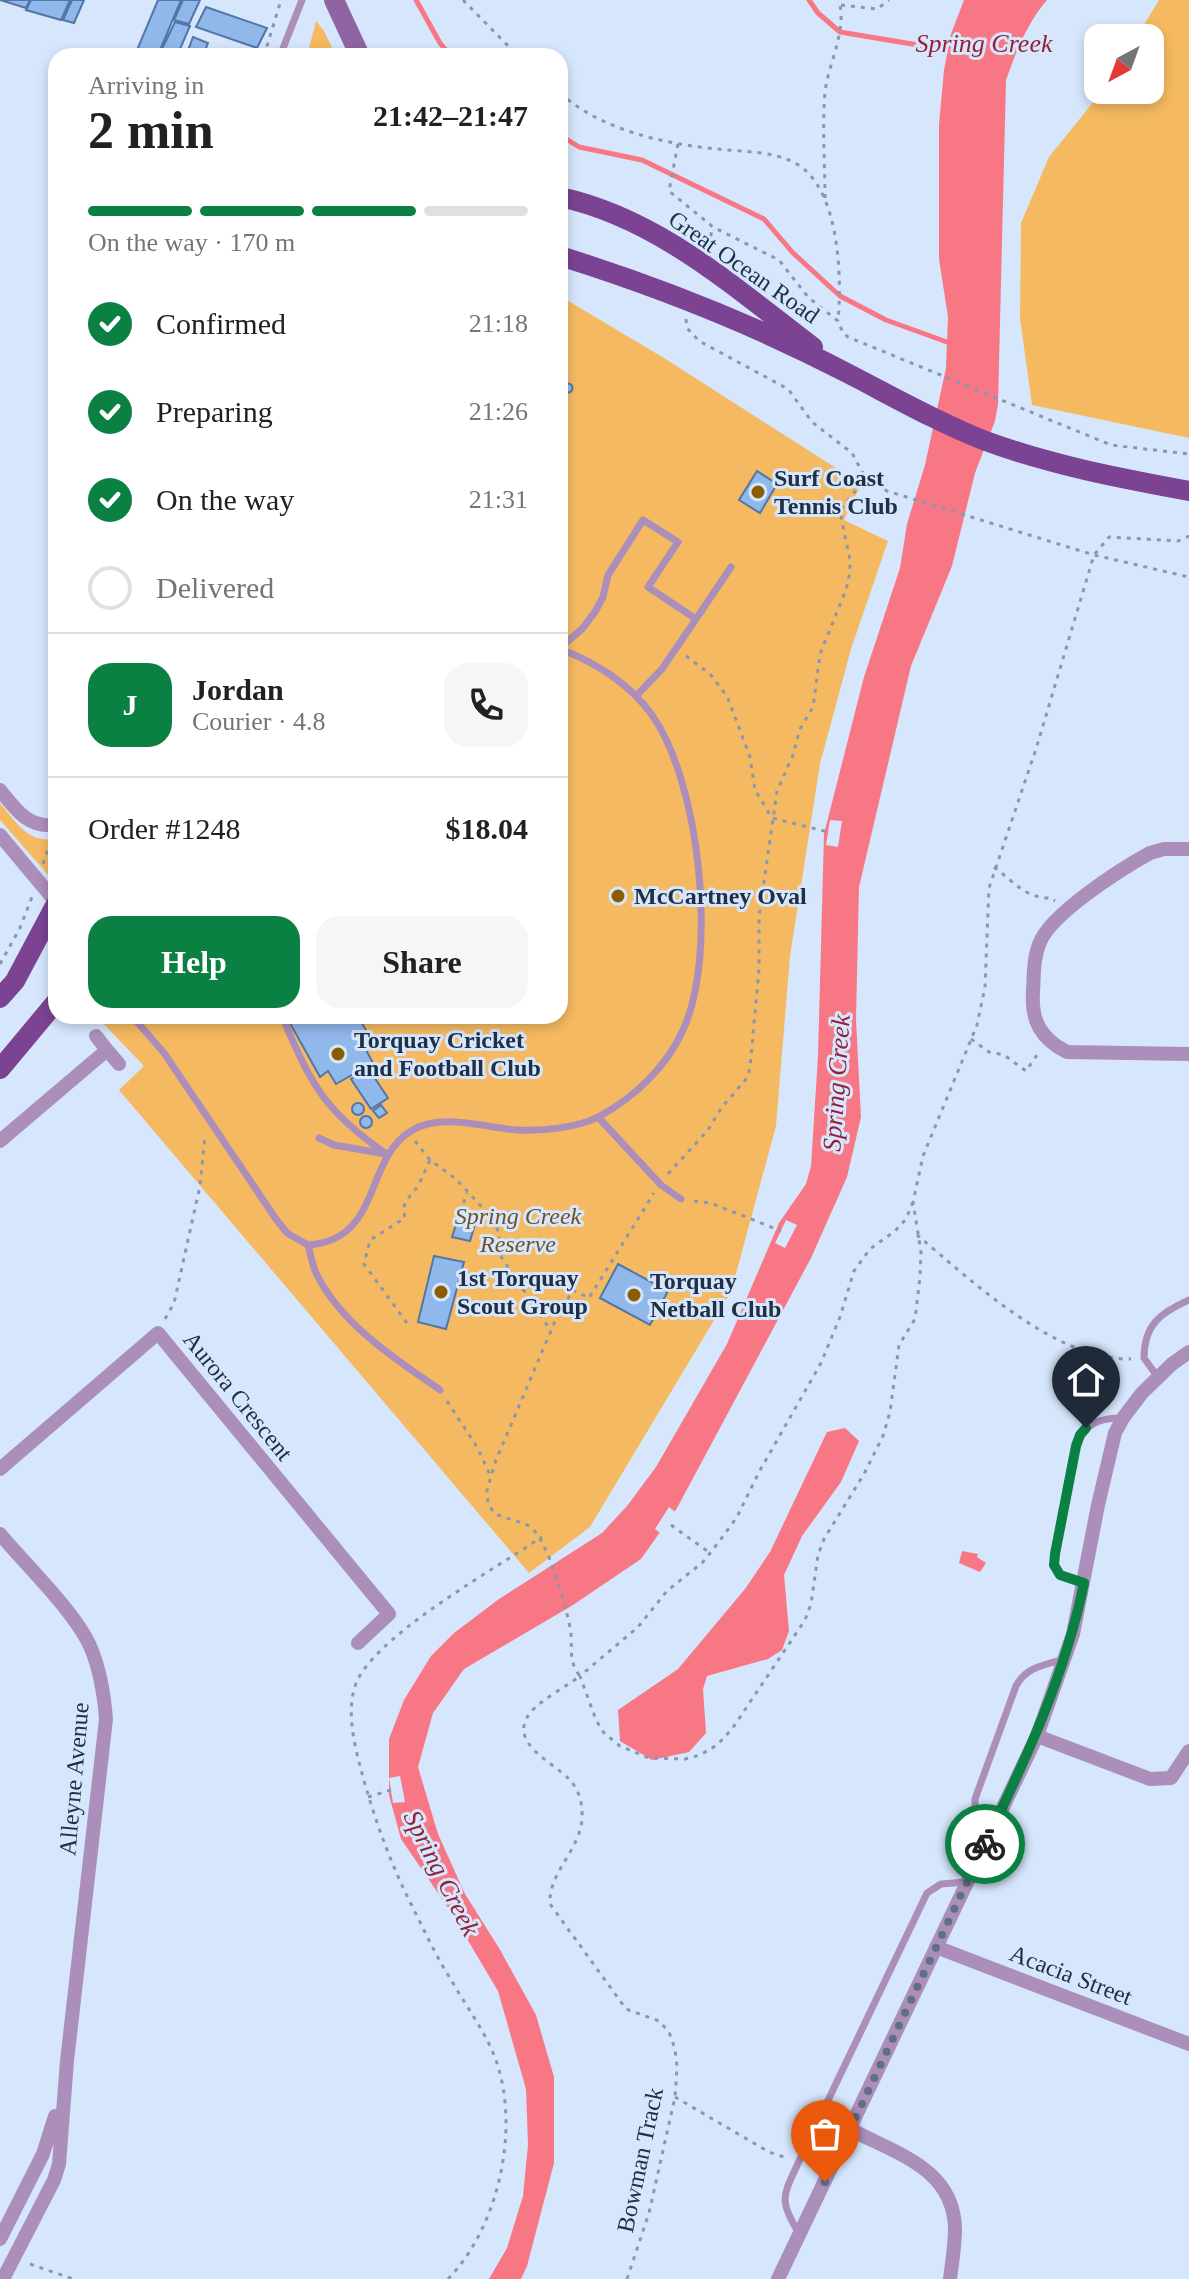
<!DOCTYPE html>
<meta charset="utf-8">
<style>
:root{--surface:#fff;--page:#f6f6f6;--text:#202124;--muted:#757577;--line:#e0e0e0;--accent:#0b8043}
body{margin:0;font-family:Georgia,serif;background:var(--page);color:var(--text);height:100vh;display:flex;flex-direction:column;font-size:30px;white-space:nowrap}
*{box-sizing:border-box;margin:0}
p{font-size:26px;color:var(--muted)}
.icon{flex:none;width:44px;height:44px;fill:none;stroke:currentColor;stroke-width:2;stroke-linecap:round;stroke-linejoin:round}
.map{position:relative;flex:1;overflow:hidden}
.side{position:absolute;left:48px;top:48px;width:520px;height:976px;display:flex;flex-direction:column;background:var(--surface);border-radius:24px;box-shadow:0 4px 12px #0003}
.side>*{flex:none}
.needle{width:52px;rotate:221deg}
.tools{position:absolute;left:1084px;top:24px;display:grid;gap:16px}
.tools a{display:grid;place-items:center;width:80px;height:80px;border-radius:16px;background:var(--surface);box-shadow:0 4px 12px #0003;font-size:40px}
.pin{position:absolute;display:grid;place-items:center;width:68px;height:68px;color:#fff;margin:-82px -34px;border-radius:50% 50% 50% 0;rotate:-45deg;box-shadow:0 0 8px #0007}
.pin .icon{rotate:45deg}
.courier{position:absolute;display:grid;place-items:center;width:80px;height:80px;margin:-40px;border:6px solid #0b8043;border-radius:50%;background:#fff;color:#222;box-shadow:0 2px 10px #0007}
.head em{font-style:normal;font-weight:800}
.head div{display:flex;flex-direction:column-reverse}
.head{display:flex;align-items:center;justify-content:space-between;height:136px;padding:0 40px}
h1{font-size:52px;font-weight:800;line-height:60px}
.bar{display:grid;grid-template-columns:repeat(4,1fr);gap:12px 8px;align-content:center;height:96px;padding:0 40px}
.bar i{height:10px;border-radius:6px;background:var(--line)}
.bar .on{background:var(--accent)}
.bar p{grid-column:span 4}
.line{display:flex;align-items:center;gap:20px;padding:0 40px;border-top:2px solid var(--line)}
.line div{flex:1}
.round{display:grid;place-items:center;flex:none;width:84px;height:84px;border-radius:24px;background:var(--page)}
ol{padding:0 40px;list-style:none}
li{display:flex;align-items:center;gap:24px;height:88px}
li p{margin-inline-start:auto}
li .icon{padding:8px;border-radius:50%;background:var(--accent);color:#fff;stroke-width:4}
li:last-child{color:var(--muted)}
li i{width:44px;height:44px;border:4px solid var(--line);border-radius:50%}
.cta{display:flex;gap:16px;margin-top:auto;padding:16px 40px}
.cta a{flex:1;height:92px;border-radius:24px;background:var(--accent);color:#fff;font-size:32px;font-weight:800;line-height:92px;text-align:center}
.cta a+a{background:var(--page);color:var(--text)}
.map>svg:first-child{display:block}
.green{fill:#f5ba61}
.water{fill:#f87785}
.pier{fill:#d6e6fc}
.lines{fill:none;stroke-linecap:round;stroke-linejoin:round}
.stream{stroke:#f87785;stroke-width:5}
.building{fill:#91b8eb;stroke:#5276a5;stroke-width:2}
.path{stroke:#8898ad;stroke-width:3;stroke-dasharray:4 6;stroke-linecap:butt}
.lane{stroke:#ac8eba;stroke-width:7}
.street{stroke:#ac8eba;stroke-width:14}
.secondary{stroke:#9064a3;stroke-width:20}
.primary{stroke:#7b4392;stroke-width:20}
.done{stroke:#607084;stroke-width:8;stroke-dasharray:0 14.4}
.route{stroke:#0b8043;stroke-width:10}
.poi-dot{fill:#8b5d02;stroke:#d6e6fc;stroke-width:3}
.labels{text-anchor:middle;stroke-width:6;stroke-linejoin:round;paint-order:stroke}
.street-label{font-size:24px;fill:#203044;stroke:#d6e6fc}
.poi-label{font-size:24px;font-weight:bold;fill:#203044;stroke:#d6e6fc;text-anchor:start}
.park-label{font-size:24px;font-style:italic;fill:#705122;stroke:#d6e6fc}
.water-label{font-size:26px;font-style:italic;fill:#942037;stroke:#d6e6fc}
</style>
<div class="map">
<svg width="1189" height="2279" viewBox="0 0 1189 2279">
<rect width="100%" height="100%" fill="#d6e6fc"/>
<path class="green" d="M1159 0H1189V438L1032 405 1020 318 1021 223 1049 157 1103 90H1150V38H1136Z
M316 21 324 31 336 56H307Z
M560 296 664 358 861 484 844 520 888 541 851 649 820 764 790 956 776 1126 731 1292 590 1527 529 1573 119 1090 144 1066 96 1016H560Z
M0 803C17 823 27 843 56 839V864L50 877 0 820Z"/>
<path class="water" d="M964 0H1047C1027 23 1016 52 1006 80L998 404 995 421 975 473 952 566 911 666 859 887 856 1020 861 1117 847 1177 811 1258 677 1508 641 1559 573 1605 464 1669 433 1713 418 1767 438 1834 465 1894 499 1948 536 2015 554 2077V2163L527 2266 521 2279H489L507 2248 523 2196 528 2145 526 2089 498 1991 451 1912 401 1839 389 1795V1739L404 1700 431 1656 454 1633 499 1599 602 1533 627 1506 656 1467 727 1344 779 1223 806 1184 811 1166 818 1056 824 834 864 677 900 568 907 524 925 465 946 368 948 317 939 259V124L944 70 951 34Z
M845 1428 859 1441 841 1482 802 1536 784 1575 789 1631 782 1650 768 1659 707 1676 703 1689 706 1733 689 1752 652 1760 620 1741 618 1710 678 1669 745 1589 770 1552 827 1432Z
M962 1551 978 1554 977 1557 986 1563 980 1572 959 1563Z"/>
<path class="pier" d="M830 820 842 821 838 847 826 845Z
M786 1220 797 1225 785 1248 775 1243Z
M669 1507 678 1514 663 1535 655 1529Z
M400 1776 405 1802 393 1803 389 1778Z"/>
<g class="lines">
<path class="stream" d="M416 0 440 43 451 56
M809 0 818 13 840 32 948 50
M560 135 579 147 642 160 764 219 793 253 840 296 886 320 947 342"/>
</g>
<path class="building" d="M0 0H30L26 8Z
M31 0H70L61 20 26 10Z
M72 0H84L74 23 63 20Z
M158 0H181L158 55 137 50Z
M183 0H200L189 24 174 20Z
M206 7 267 28 257 48 196 27Z
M175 22 190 26 177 56 161 51Z
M193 37 208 43 203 56H186Z
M563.5 388a4.5 4.5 0 1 1 9 0a4.5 4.5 0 1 1-9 0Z
M757 471 777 484 760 513 739 500Z
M286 1016H358L372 1041 364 1046 373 1063 336 1084 328 1071 320 1077Z
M368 1068 388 1098 371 1109 351 1079Z
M352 1109a6 6 0 1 1 12 0a6 6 0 1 1-12 0Z
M381 1105 387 1113 379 1118 373 1111Z
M360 1122a6 6 0 1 1 12 0a6 6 0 1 1-12 0Z
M457 1222 475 1224 470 1241 452 1237Z
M434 1256 464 1262 446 1329 418 1322Z
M618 1264 668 1291 650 1325 600 1298Z"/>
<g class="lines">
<path class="path" d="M463 0 518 56
M841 5 877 9 889 0
M264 56 281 0
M560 93C601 130 664 144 718 149 743 152 773 151 795 163 840 187 842 278 838 321
M678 144 669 191 713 227 779 260 808 297 838 321 843 333 848 337 1111 445 1189 454
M825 198C825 163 822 127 825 92 829 61 847 32 839 0
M708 246 713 227
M686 319 687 328 699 341 788 389 812 422 852 453 865 477 887 491 1094 555 1189 577
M686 656 710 674 727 696 750 757 755 790 772 818 828 832
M43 864 51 840
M994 867C1013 881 1026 899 1051 898L1055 901
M0 964 20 928 32 897
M971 1039 989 1052 1004 1055 1026 1071 1039 1052
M415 1141 430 1160
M668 1174 708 1130 722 1107 747 1078 750 1068 759 969V917L777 791 793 755 800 729 813 707 820 654 846 590 850 572V560L841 517 843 506 857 489 862 472
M694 1201 711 1203 781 1231
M913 1202 906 1219 895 1231 870 1249 854 1271 840 1317 821 1363 759 1472 737 1517 721 1539 703 1562 667 1591 638 1627 580 1676 596 1720 604 1733 620 1746 649 1758 685 1759 700 1755 717 1745 732 1729 805 1620 811 1604 818 1555 824 1539 864 1474 883 1436 890 1412 899 1345 915 1319 920 1277 921 1252 913 1202 923 1156 977 1025 985 987 989 888 1036 749 1094 555 1109 537 1178 541 1189 536
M457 1222 467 1193
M917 1235C972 1281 1056 1361 1131 1359
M165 1319 174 1303 200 1186 205 1136
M407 1323 364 1264 370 1240 405 1218C400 1200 412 1197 419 1184 423 1176 426 1168 430 1160L456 1179 489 1215 500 1234 498 1252 551 1331
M447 1401 477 1447 491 1477
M671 1525 710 1553
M368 1797 391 1790
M675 2097 769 2152 787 2158
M30 2264 73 2279
M448 2279C501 2225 524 2116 490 2046 479 2023 463 2001 450 1978 436 1956 425 1932 413 1908 390 1863 373 1815 360 1766 353 1739 345 1703 359 1677 387 1629 493 1570 542 1537
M627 2279 649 2213 675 2097 677 2067 675 2049 669 2032 659 2021 626 2009 550 1904C548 1873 580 1850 582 1819 583 1804 579 1789 569 1779 553 1762 507 1743 530 1713 540 1700 566 1687 580 1676 569 1662 572 1651 571 1635 569 1613 547 1536 529 1526 518 1520 505 1519 494 1513L488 1503 487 1490 496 1460 556 1319 573 1290 589 1298 654 1193"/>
<path class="lane" d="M144 55 147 56
M280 56 302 0
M696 619 731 567
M560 648 582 629 595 612 603 597 608 575 643 520 678 542 648 587 696 619 662 669 636 696
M132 1016 164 1053 276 1219 287 1233 308 1245C382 1240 364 1159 411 1131 441 1112 485 1128 518 1130 543 1131 578 1128 600 1116 635 1097 667 1066 683 1030 718 955 700 783 652 715 630 684 595 662 560 649
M282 1016C311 1085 325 1112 388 1155
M598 1117 661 1185 681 1199
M319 1138 334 1145 386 1154
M308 1245C311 1254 312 1266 317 1275 342 1325 396 1359 440 1390
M1157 1376 1144 1358C1144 1325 1160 1313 1189 1300
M1084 1583 1060 1575 1054 1565 1076 1446C1084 1423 1100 1418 1122 1418
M991 1830 975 1806V1799L1016 1686C1026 1667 1044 1665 1064 1659
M799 2233C777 2198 784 2195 800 2159L927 1893 941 1884 966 1882"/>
<path class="street" d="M0 790C16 810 28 828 56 825
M0 835 56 902
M1189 849H1164L1150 853C1121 869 1052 913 1040 942 1033 958 1034 976 1033 992 1031 1021 1041 1039 1067 1052L1189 1054
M96 1036 107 1050
M0 1141 107 1050 119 1064
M0 1469 158 1333 389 1614 358 1643
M0 1534C25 1564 75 1612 90 1646 100 1669 104 1693 106 1719L67 2061 59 2164 54 2180 3 2279
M1037 1736 1150 1779 1171 1778 1189 1751
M936 1947 1189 2044
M850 2129C896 2154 954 2168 955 2229 955 2246 952 2263 950 2279
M0 2239 43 2154 55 2116
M778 2279 1037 1736 1073 1634 1098 1505 1115 1433 1123 1418 1142 1393 1172 1364 1189 1352"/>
<path class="secondary" d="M334 0 360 56"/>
<path class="primary" d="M560 197C658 218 735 288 813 347
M560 256C659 287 755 325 847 373 892 396 935 421 983 440 1050 465 1119 478 1189 491
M0 998 15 981 56 904
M0 1069 56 1002"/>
</g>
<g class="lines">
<path class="done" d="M825 2182 985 1844"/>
<path class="route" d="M985 1844C1026 1759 1065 1676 1084 1583L1060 1575 1054 1565 1055 1554 1076 1446 1080 1435 1086 1428"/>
</g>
<g class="poi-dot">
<circle cx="758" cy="492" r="8"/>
<circle cx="618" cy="896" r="8"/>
<circle cx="338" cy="1054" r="8"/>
<circle cx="441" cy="1292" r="8"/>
<circle cx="634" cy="1295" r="8"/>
</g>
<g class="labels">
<g class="street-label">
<text transform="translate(744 267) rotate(35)" y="8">Great Ocean Road</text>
<text transform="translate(238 1396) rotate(51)" y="8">Aurora Crescent</text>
<text transform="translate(74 1779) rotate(-85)" y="8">Alleyne Avenue</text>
<text transform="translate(1071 1975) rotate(21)" y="8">Acacia Street</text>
<text transform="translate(640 2160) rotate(-78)" y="8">Bowman Track</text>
</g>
<g class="poi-label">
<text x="774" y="486">Surf Coast<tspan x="774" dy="28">Tennis Club</tspan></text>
<text x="634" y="904">McCartney Oval</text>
<text x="354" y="1048">Torquay Cricket<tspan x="354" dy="28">and Football Club</tspan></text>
<text x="457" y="1286">1st Torquay<tspan x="457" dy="28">Scout Group</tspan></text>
<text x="650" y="1289">Torquay<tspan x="650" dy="28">Netball Club</tspan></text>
</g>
<g class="park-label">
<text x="518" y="1224">Spring Creek<tspan x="518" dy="28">Reserve</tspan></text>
</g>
<g class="water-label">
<text x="984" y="52">Spring Creek</text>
<text transform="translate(836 1083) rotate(-86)" y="9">Spring Creek</text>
<text transform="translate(442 1873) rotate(63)" y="9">Spring Creek</text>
</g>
</g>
</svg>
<div class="tools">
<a><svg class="needle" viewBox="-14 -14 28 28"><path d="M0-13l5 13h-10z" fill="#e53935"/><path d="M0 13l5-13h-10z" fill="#757577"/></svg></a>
</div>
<div class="pin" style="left:825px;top:2182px;background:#ea580c"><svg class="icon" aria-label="bag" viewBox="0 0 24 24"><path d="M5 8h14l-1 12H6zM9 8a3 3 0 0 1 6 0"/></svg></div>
<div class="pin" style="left:1086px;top:1428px;background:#1f2937"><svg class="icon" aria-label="home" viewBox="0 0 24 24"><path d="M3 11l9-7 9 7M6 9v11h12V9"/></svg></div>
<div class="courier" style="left:985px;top:1844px"><svg class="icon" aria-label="bike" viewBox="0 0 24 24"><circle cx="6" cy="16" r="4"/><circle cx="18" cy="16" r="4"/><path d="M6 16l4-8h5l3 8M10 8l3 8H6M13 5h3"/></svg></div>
<section class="side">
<div class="head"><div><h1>2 min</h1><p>Arriving in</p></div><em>21:42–21:47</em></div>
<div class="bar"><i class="on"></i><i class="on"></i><i class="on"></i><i></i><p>On the way · 170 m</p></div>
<ol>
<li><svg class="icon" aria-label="check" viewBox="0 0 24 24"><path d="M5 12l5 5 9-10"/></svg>Confirmed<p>21:18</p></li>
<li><svg class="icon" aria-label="check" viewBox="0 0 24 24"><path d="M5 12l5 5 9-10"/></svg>Preparing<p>21:26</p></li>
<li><svg class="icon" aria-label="check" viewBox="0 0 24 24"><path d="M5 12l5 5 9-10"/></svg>On the way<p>21:31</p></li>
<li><i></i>Delivered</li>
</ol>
<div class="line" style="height:144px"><b class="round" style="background:var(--accent);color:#fff">J</b><div><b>Jordan</b><p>Courier · 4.8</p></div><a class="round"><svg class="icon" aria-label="phone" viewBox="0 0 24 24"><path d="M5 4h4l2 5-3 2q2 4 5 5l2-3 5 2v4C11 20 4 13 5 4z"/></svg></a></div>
<div class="line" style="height:104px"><div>Order #1248</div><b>$18.04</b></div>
<div class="cta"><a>Help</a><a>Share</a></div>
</section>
</div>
